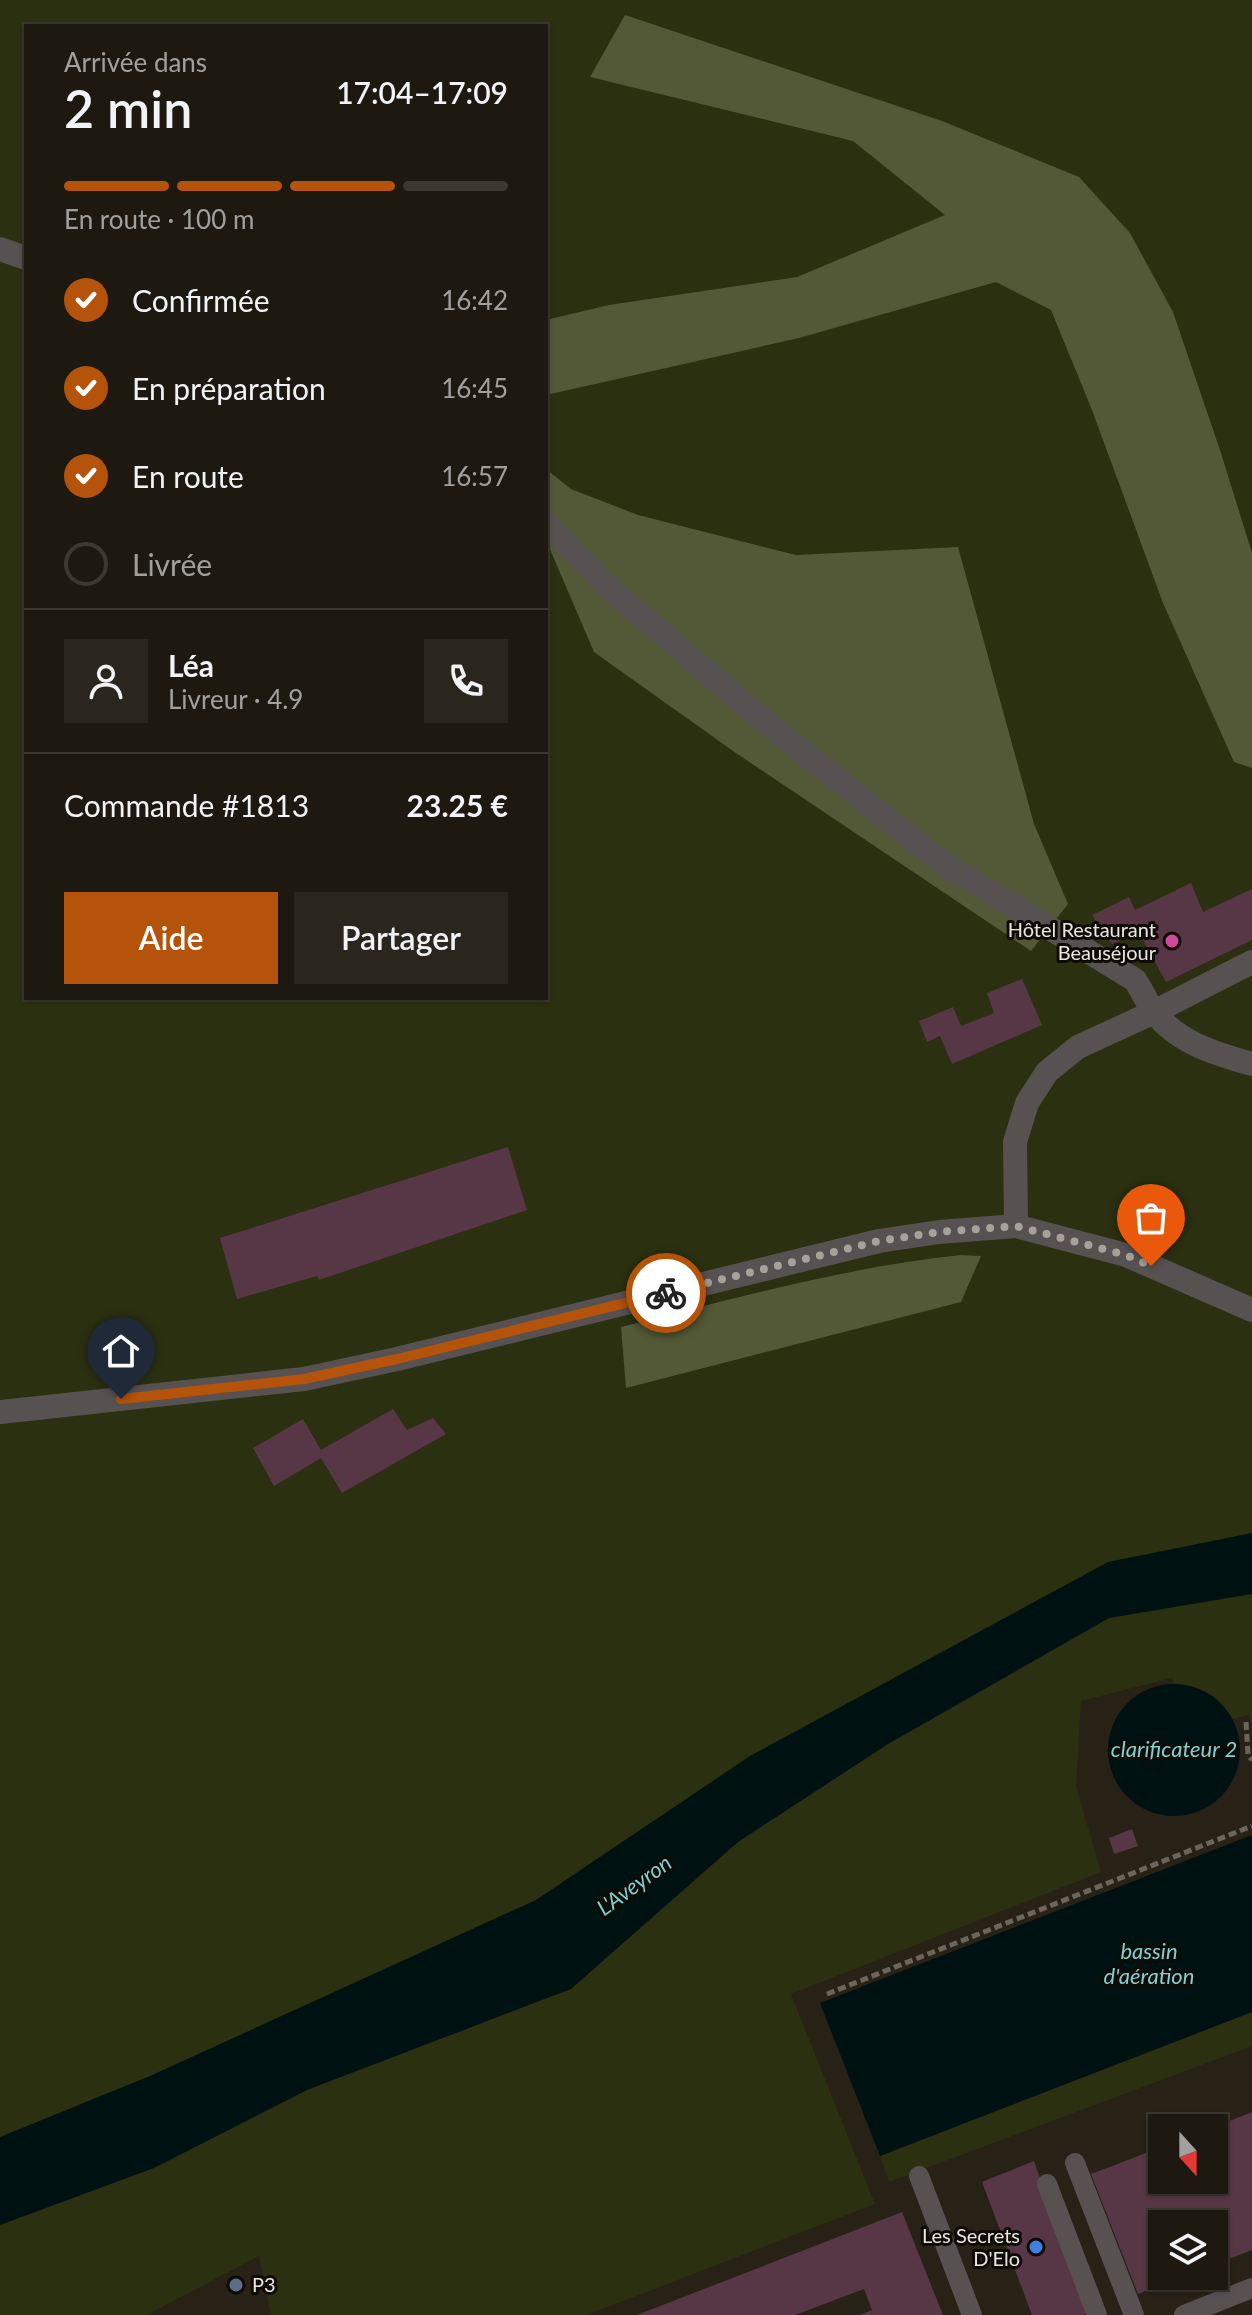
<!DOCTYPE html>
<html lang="fr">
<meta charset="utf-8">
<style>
:root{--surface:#1d1910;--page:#2a261e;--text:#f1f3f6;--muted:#a0a09f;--line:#3b3830;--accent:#b45309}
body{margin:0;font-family:Lato,sans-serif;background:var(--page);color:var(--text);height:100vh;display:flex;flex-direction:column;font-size:30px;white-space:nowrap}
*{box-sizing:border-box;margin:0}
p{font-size:26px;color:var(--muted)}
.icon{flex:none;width:44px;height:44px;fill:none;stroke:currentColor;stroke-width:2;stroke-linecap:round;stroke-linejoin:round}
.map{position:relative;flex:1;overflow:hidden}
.drawer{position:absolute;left:24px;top:24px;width:524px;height:976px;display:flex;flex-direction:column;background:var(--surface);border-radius:0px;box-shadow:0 2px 6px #0004,0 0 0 2px var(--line)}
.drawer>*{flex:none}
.needle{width:52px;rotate:159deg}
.fabs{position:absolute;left:1148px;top:2114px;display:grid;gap:16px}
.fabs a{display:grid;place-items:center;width:80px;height:80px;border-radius:0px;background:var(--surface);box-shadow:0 2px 6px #0004,0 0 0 2px var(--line);font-size:40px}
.pin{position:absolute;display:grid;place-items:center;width:68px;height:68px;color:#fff;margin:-82px -34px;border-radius:50% 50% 50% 0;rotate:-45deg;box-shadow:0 0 8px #0007}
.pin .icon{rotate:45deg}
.courier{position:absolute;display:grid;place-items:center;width:80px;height:80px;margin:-40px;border:6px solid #b45309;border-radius:50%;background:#fff;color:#222;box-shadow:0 2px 10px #0007}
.head em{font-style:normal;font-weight:600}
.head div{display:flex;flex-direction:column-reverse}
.head{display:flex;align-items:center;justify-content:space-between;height:136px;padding:0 40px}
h1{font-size:52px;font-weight:600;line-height:60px}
.bar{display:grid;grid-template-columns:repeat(4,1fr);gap:12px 8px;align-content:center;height:96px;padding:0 40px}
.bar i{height:10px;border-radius:6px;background:var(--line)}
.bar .on{background:var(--accent)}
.bar p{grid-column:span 4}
.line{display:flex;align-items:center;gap:20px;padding:0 40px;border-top:2px solid var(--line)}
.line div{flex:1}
.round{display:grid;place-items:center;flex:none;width:84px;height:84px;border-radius:0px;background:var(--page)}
ol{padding:0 40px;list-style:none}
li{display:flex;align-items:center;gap:24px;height:88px}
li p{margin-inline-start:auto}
li .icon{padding:8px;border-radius:50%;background:var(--accent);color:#fff;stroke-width:4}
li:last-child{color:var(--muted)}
li i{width:44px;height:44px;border:4px solid var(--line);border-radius:50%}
.primary-button{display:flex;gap:16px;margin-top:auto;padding:16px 40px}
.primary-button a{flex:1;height:92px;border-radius:0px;background:var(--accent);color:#fff;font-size:32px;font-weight:600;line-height:92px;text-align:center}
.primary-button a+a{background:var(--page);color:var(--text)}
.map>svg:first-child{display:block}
.green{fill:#2b3010;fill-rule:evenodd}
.forest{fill:#535937}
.water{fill:#001112}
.building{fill:#573746}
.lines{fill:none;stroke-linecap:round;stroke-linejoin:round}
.path{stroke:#6b655c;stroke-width:5;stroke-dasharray:8 4;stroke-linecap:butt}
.service{stroke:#585152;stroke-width:20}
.minor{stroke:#585152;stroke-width:24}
.tertiary{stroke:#585152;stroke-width:24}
.done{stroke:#a6a199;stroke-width:8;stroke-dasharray:0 14.4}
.route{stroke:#b45309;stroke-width:10}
.hotel-dot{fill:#d1479c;stroke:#0e0b07;stroke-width:3}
.shop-dot{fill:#3f7fe0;stroke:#0e0b07;stroke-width:3}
.service-dot{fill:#5c6f8a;stroke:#0e0b07;stroke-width:3}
.labels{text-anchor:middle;stroke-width:6;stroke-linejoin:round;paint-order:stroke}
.poi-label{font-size:20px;fill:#ebe6df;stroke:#0e0b07;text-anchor:end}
.water-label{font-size:22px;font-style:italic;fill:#7fd2d3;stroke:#0e0b07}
</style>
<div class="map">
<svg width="1252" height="2315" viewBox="0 0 1252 2315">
<rect width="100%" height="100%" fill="#272116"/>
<path class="green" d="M0 0H1252V1724L1248 1715 1233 1719C1210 1690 1209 1691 1173 1683L1172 1678 1081 1701 1076 1786 1101 1872 791 1994 875 2204 587 2315H271L259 2256 147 2315H0ZM26 26H546V998H26Z
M1252 2012V2046L889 2182 880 2156Z"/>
<path class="forest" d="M625 15 942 121 1079 177 1130 233 1173 312 1221 453 1252 553V768L1234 762 1163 603 1092 410 1051 310 996 282 799 338 546 395V320L609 305 797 277 945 215 853 141 590 77Z
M546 469 571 489 638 515 796 555 958 547 1034 824 1068 904 1031 951 733 751 594 652 546 540Z
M961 1255 981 1256 961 1302 626 1388 621 1327C734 1299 845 1267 961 1255Z"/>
<path class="water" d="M1252 1533V1594L1109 1618 888 1744 738 1842 571 1989 307 2090 154 2168 0 2225V2137L150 2076 536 1900 750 1756 1108 1562Z
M1108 1750a66 66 0 1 1 132 0a66 66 0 1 1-132 0Z
M1252 1835V2012L880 2156 820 2003Z"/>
<path class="building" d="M1191 883 1203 912 1252 889V940L1166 982 1134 924 1125 929 1128 937 1112 944 1092 915 1129 897 1135 910Z
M1022 979 1042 1025 952 1064 940 1036 927 1042 919 1021 953 1007 961 1026 994 1013 987 993Z
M508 1147 527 1210 319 1280 317 1276 237 1299 220 1238Z
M393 1409 407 1430 433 1418 446 1434 342 1493 321 1458 274 1486 253 1448 303 1419 321 1450Z
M1132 1829 1138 1846 1114 1854 1109 1838Z
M1252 2112V2250L1214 2265V2224H1162V2276H1184L1138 2294 1091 2174 1162 2147V2180H1214V2127Z
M1034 2161 1088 2313 1083 2315H1032L982 2182Z
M902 2212 943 2315H860L872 2310 864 2289 795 2315H637Z"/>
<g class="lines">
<path class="path" d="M1246 1722 1248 1754 1252 1760
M827 1994 1252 1826"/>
<path class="service" d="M1075 2163 1134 2315
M919 2176 972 2315
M1047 2184 1097 2315
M1184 2315 1252 2288"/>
<path class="minor" d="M0 249 26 258
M546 523 609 588 774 729 943 863 1135 980C1142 990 1147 1003 1154 1012 1178 1043 1216 1054 1252 1064
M1016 1226 1015 1142 1027 1103 1047 1072 1078 1047 1154 1012 1252 962"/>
<path class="tertiary" d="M0 1412 304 1379 397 1359 879 1241 939 1232 1016 1226 1126 1255 1252 1310"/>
</g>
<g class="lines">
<path class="done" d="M666 1293 879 1241 939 1232 1016 1226 1126 1255 1151 1266"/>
<path class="route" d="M121 1399 304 1379 397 1359 666 1293"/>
</g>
<circle class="hotel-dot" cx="1172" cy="941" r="8"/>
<circle class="shop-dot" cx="1036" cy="2247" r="8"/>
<circle class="service-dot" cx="236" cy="2285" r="8"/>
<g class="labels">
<g class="poi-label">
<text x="1156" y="937">Hôtel Restaurant<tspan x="1156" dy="23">Beauséjour</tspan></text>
<text x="1020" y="2243">Les Secrets<tspan x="1020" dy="23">D'Elo</tspan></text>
<text x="252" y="2292" text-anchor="start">P3</text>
</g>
<g class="water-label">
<text x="1174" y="1757">clarificateur 2</text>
<text transform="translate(634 1885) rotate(-36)" y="8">L'Aveyron</text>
<text x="1149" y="1959">bassin<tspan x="1149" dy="25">d'aération</tspan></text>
</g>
</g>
</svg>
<div class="fabs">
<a><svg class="needle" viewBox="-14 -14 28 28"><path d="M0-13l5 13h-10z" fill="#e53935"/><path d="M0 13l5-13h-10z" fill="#a0a09f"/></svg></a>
<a><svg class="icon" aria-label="layers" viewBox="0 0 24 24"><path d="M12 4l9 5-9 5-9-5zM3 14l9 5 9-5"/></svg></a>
</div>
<div class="pin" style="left:1151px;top:1266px;background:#ea580c"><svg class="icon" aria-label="bag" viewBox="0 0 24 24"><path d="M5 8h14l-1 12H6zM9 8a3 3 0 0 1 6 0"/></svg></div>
<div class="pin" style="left:121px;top:1399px;background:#1f2937"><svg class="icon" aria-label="home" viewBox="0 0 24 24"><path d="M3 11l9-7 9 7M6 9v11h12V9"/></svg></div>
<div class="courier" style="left:666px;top:1293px"><svg class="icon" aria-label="bike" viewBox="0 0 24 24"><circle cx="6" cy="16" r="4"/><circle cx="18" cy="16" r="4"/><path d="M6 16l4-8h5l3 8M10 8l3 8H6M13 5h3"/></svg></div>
<section class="drawer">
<div class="head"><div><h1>2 min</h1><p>Arrivée dans</p></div><em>17:04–17:09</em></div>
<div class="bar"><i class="on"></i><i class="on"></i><i class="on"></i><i></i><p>En route · 100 m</p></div>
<ol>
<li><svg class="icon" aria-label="check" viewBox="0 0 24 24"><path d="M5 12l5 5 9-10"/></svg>Confirmée<p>16:42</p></li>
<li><svg class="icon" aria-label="check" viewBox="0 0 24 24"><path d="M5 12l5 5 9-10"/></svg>En préparation<p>16:45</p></li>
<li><svg class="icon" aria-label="check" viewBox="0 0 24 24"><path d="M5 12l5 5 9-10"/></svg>En route<p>16:57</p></li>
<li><i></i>Livrée</li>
</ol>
<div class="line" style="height:144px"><a class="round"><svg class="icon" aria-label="person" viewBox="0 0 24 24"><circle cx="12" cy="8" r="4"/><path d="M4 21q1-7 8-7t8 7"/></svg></a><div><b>Léa</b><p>Livreur · 4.9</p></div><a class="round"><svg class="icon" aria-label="phone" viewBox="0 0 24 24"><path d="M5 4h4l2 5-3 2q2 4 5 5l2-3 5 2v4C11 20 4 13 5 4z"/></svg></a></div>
<div class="line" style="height:104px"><div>Commande #1813</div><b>23.25 €</b></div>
<div class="primary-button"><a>Aide</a><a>Partager</a></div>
</section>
</div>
